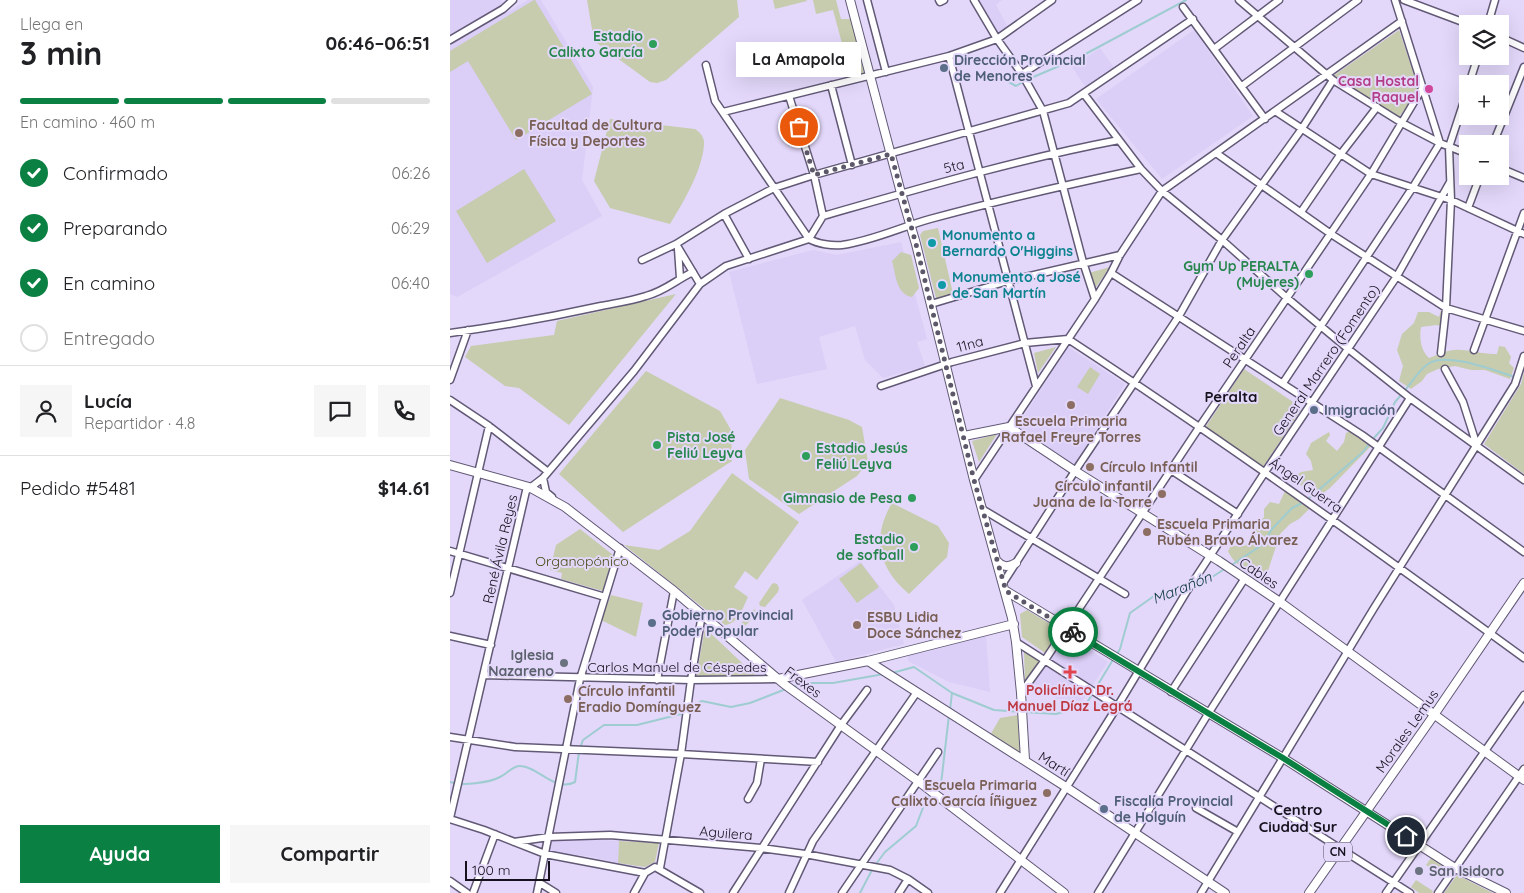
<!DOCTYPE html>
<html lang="es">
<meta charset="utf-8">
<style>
:root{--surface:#fff;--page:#f6f6f6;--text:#202124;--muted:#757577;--line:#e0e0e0;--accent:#0b8043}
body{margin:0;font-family:Quicksand,sans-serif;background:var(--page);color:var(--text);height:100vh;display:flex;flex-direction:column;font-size:19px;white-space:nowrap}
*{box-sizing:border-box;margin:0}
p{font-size:16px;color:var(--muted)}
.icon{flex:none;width:28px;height:28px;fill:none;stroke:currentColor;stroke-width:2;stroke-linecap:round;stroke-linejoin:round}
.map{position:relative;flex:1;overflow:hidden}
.drawer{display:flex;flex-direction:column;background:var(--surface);width:450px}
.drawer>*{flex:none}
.buttons{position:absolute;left:1009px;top:15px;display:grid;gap:10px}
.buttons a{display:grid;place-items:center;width:50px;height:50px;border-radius:0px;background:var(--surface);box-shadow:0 5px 20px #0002;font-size:25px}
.scale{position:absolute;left:15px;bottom:12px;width:85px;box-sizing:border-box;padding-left:5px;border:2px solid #15111d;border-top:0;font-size:14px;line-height:18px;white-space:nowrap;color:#15111d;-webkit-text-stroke:4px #e3d8fa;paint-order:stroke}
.pin{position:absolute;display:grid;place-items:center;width:42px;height:42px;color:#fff;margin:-21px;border:2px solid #fff;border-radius:50%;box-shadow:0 1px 5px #0007}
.courier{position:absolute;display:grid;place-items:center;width:50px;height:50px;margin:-25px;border:4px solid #0b8043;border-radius:50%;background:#fff;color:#222;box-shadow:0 1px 6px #0007}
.bubble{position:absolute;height:35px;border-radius:0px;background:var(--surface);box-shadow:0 5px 20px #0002;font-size:16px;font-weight:800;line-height:35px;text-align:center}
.headline em{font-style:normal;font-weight:800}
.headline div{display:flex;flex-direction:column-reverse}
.headline{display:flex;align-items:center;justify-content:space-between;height:85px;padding:0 20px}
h1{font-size:32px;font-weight:800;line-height:38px}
.bar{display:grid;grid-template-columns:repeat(4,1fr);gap:8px 5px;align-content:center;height:60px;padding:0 20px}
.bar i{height:6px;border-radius:4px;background:var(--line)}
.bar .selected{background:var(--accent)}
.bar p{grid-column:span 4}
.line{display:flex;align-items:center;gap:12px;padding:0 20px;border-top:1px solid var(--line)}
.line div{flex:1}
.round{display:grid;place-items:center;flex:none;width:52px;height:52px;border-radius:0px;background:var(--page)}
ol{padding:0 20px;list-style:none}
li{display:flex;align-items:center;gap:15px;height:55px}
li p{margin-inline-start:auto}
li .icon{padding:5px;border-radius:50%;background:var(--accent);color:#fff;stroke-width:4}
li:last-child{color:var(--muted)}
li i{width:28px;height:28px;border:2px solid var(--line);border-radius:50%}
.cta{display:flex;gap:10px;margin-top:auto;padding:10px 20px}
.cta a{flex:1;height:58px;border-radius:0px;background:var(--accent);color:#fff;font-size:20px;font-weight:800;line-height:58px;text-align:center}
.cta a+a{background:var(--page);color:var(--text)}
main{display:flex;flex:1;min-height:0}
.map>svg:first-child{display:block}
.built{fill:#dbcef7}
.green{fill:#c6ccad}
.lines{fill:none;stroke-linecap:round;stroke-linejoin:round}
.stream{stroke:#9fccd1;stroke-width:2}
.minor-casing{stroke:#625976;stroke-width:9}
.major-casing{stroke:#625976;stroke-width:10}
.minor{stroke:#fff;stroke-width:6}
.major{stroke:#fff;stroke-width:8}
.done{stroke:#5d576a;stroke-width:5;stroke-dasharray:0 9}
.route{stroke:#0b8043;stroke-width:6}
.leisure-dot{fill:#2e9e5b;stroke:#e3d8fa;stroke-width:2}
.service-dot{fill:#5c6f8a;stroke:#e3d8fa;stroke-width:2}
.hotel-dot{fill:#d1479c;stroke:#e3d8fa;stroke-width:2}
.education-dot{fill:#8d6e63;stroke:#e3d8fa;stroke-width:2}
.culture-dot{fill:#0f9aa8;stroke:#e3d8fa;stroke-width:2}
.worship-dot{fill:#6b7280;stroke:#e3d8fa;stroke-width:2}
.health-dot{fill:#e0444e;stroke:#e3d8fa;stroke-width:2}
.labels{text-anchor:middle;stroke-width:4;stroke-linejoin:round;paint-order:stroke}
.shield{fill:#e3d8fa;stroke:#534d5f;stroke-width:1}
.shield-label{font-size:12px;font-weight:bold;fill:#15111d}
.leisure-label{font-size:14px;font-weight:bold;fill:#27864d;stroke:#e3d8fa;text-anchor:end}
.service-label{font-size:14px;font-weight:bold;fill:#4e5e75;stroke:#e3d8fa;text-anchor:start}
.hotel-label{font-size:14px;font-weight:bold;fill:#b23c85;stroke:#e3d8fa;text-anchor:end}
.education-label{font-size:14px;font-weight:bold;fill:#785e54;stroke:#e3d8fa;text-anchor:start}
.street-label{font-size:14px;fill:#15111d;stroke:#e3d8fa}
.culture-label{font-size:14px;font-weight:bold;fill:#0d838f;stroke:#e3d8fa;text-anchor:start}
.park-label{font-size:14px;fill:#454c14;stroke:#e3d8fa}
.worship-label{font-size:14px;font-weight:bold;fill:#5b616d;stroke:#e3d8fa;text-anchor:end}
.health-label{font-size:14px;font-weight:bold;fill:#be3a42;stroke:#e3d8fa}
.neighbourhood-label{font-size:15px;font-weight:bold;fill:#15111d;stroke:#e3d8fa}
.water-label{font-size:15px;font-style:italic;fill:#09353a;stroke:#e3d8fa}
</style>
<main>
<section class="drawer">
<div class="headline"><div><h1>3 min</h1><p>Llega en</p></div><em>06:46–06:51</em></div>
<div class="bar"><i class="selected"></i><i class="selected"></i><i class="selected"></i><i></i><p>En camino · 460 m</p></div>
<ol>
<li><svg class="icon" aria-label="check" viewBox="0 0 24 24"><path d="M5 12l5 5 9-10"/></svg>Confirmado<p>06:26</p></li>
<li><svg class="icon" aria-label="check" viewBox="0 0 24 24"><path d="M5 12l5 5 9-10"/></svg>Preparando<p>06:29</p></li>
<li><svg class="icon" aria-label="check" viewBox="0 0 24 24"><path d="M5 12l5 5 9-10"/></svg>En camino<p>06:40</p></li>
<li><i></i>Entregado</li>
</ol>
<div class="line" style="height:90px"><a class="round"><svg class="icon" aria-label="person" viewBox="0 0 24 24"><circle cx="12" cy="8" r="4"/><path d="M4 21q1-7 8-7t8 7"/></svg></a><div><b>Lucía</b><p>Repartidor · 4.8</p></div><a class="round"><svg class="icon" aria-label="chat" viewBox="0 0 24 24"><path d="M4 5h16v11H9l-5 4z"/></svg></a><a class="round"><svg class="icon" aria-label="phone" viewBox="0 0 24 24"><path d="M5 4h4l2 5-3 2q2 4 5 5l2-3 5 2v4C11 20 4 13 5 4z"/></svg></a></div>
<div class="line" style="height:65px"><div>Pedido #5481</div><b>$14.61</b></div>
<div class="cta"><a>Ayuda</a><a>Compartir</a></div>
</section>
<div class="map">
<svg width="1074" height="893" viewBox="0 0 1074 893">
<rect width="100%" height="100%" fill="#e3d8fa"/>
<path class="built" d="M0 0H51L58 12 78 0H91L143 87 132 180 152 216 7 297 0 294Z
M524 0H552L546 5 561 33 547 39Z
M744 30 803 116 712 179 646 99Z
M650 48 665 69 637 89 622 67Z
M451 242 477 339 467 342 475 366 433 378 415 360 405 326 369 337 377 369 307 384 279 272 363 250 387 255Z
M618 347 675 384 624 464 567 427Z
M410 561 444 605 454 644 386 662 352 600Z
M615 633 658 662 632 701 607 699 583 683Z
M536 636 540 692 499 682 458 661V655L477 652Z
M130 839 169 841 168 863 138 856 100 852 101 841Z"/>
<path class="green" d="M84 0H85L142 94 66 140 18 61 0 72V51Z
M137 0H287L289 17 216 80 207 83 200 82 144 41Z
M323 0H356L357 1 325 9Z
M363 0H386L391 19H401L414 73H400L383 10 366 14Z
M949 30 969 89 949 117 883 76Z
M160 119 245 129C250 132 255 138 254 144 253 169 233 203 220 224L160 208 144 181Z
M74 169 106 221 37 263 6 211Z
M488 228 504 298 487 302 470 235 473 231Z
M451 252 461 255 469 288 462 297C446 294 446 275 442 261Z
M660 267 644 290 639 273Z
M226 294 119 425 69 388 55 386 15 357 21 346 104 335 107 321Z
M991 310 998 315 997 327 986 325 971 327C969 338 971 351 979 358 985 356 992 352 998 351 1015 347 1030 355 1047 354L1049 346 1055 347 1061 357 1059 363 1064 368 1060 379 1035 370H1021L1005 366 988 369 977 374 972 381 961 389 949 381 953 366 947 350 952 334 964 323 968 312H979L989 317Z
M606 347 588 373 584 353Z
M640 367 650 374 638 394 627 387Z
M794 369 852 408 813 467 755 428Z
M196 371 270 411 281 430 282 461 173 532 109 474Z
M1074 372V474L1034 444 1071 384Z
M330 398 399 420 412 427 418 462 407 476 349 514 299 479 295 450Z
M900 431 922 445 880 488 867 498 842 478 851 472 863 470 861 461 856 454 861 443 879 432 880 435 876 441 887 451 894 442 896 433Z
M547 434 529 462 522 441Z
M282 473 349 522 307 580 295 571 284 587 298 597C292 609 289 623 275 625L174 545 209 550 240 531Z
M835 491 861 507 849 519 840 524 830 534 817 574C800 573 785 567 778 551L781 546H795C802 536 806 525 814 517V509L820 502 829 504Z
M442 503 488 526 499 543 497 557 459 594C429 569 421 538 442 503Z
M130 529 163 555 153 591 111 579 112 573 100 570 106 545Z
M411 563 429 587 407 603 389 579Z
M324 583 327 584 329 588 328 592 315 607 310 606 309 603 322 584Z
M161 595 193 603 186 637 151 620Z
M304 609 308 613 288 633H285L286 629Z
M577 610 610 630 595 653 572 637 570 614Z
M255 628 307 677 246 678Z
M574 651 590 661 575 682Z
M568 715 571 755 539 737 550 718Z
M169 841 209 843 205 862 195 867 168 863Z
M981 858 997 869 993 877 976 865Z
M1007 875 1043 893H994Z
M966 880 983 891 982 893H969L961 887Z"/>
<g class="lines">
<path class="stream" d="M581 78 628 58 736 0
M539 81 555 80 566 86 573 82
M955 390C962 382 969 370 978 364 996 351 1045 371 1065 377
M922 440 933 428 945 402 952 394
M858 499 913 452 919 444
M780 566 812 545 822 529 842 508 854 502
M744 583 759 579 776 568
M667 654 670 649 680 613 704 596 737 585
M442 673 464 667 502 693 544 710 570 712
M343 687 352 683H383L434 674
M239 708 252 701 281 707 300 703 336 689
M500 710 502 693
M574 712 606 714 635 706 664 658
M130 748 133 740 154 725H187L231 714 235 711
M0 782C12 786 39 783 50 777 57 774 62 766 70 766 88 766 105 793 125 782L129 752
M485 790 491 784 499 715
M426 864 435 852 466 826 476 800 482 793
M410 893 423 868"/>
<defs>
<path id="minor" d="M417 0 436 72
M489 0 490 2 494 0
M524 0 547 39 572 74 593 111 633 262 645 299
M789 0 883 80 952 123 990 143 1018 154
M945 0 990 143
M954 0 1018 24
M733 7 815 119
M1038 24 1045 0
M1050 37 1074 48
M0 40 53 9 63 0
M764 49 829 0
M499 56 586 386
M256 65 265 101 359 239C368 244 382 246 392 245 422 241 451 227 480 219 550 200 620 184 691 169
M572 74 688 0
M1019 84 1028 56
M381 85 402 165
M792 86 908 0
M634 94 691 169 712 191 772 240 837 298 897 348 960 398 1074 480
M339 96 364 175 373 216
M825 111 921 174 1001 200 1074 234
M273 112 499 56 547 39 602 0
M1043 144 1074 67
M766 153 881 234 996 308 1074 331
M1050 168 1074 178
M1018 208 1030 176
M851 212 890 155 927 107
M274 214 299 259
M359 239 373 216C471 188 569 159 669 140
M226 244 250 284
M228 249 230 278
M192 260 226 244 274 214 324 188 364 175 619 103 743 19
M661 273 912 435 1074 552
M481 304 558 281 670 255
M0 333C51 326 101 317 151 306 166 303 181 301 196 296 215 291 226 280 243 272
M618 339C774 441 924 549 1074 658
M1024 350 1074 213
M991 353 996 308 1001 200 999 147 1018 89
M995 369 1013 402 1027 446
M0 380 18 330
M833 383 963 187 990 143
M431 386 502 362 575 343 618 339
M0 400 39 426 97 471
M721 470 788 514
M93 478 96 492 102 497
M524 480 645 299 661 273 670 255 712 191 952 21
M532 509 675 594
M0 551 155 597
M553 583 625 471 729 316 772 240 851 130 883 80
M0 593 39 426
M0 636 41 645
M566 642 960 893
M34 675 241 680 328 679
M207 680 224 591
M721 692 795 578
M571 693 595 660 750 426 921 174 973 87
M0 737 65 747 231 754 368 762
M298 799 307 783 311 759
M746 808 788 832
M0 818 76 491 93 478 184 371 250 284 276 266 359 239
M0 819 34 830 95 854 195 873
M64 842 99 837 160 835 311 848 355 854 440 870 458 879 478 893
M210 868 231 754 241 680 252 614
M0 881 17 893
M90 883 106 893
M23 893 45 834
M87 893 130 679 170 548
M184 893 195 873 205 867 250 893
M283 893 391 725 417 690
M339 893 363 841 467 692
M392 893 488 752
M449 893 458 879
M550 893 667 707 737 591 815 472 947 276 1000 182
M648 893 758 714 960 398
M751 893 924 608 1065 384 1074 356
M936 893 1074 695
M988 893 1074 769"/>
<path id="major" d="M400 0 451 193 466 244 524 480 562 618 566 642 571 693 575 760
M514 436 559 427 625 471 769 561 830 602 1074 780
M0 465 79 487 115 507 224 591 334 684 468 781 614 893
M547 561C553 568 559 567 566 563
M556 591 833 758 1005 868 1056 893
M418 661 616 787 775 893
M328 679 418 661 564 624
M859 893 984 715 1074 583"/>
</defs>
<use href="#minor" class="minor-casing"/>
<use href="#major" class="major-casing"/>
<use href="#minor" class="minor"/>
<use href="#major" class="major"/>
</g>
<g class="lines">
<path class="done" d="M349 127 364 175 441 154 466 244 524 480 556 591 623 632"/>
<path class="route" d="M623 632 833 758 956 836"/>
</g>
<g class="leisure-dot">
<circle cx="203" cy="44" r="5"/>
<circle cx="859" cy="274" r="5"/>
<circle cx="207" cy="445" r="5"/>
<circle cx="356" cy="456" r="5"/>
<circle cx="462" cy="498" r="5"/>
<circle cx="464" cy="547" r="5"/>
</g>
<g class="service-dot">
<circle cx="494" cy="68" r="5"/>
<circle cx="864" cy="410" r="5"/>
<circle cx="202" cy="623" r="5"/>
<circle cx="654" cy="809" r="5"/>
</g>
<circle class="hotel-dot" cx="979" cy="89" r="5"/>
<g class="education-dot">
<circle cx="69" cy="133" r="5"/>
<circle cx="621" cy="405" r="5"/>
<circle cx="640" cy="467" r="5"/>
<circle cx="712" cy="494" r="5"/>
<circle cx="697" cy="532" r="5"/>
<circle cx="407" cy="625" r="5"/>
<circle cx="118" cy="699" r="5"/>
<circle cx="597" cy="793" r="5"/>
</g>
<g class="culture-dot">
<circle cx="482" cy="243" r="5"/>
<circle cx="492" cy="285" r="5"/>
</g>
<g class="worship-dot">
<circle cx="114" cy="663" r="5"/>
<circle cx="969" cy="871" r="5"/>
</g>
<path class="health-dot" d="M617.5 664.5h5v5h5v5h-5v5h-5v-5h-5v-5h5z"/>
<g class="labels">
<rect class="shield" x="874" y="842.5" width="28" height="19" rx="4"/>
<g class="shield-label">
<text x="888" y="856">CN</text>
</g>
<g class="leisure-label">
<text x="193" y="41">Estadio<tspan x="193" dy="16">Calixto García</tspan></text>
<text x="849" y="271">Gym Up PERALTA<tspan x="849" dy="16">(Mujeres)</tspan></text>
<text x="217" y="442" text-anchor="start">Pista José<tspan x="217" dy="16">Feliú Leyva</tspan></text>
<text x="366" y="453" text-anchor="start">Estadio Jesús<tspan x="366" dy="16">Feliú Leyva</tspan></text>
<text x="452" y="503">Gimnasio de Pesa</text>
<text x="454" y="544">Estadio<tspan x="454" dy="16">de sofball</tspan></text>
</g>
<g class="service-label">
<text x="504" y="65">Dirección Provincial<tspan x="504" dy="16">de Menores</tspan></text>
<text x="874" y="415">Imigración</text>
<text x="212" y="620">Gobierno Provincial<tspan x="212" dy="16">Poder Popular</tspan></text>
<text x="664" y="806">Fiscalía Provincial<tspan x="664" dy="16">de Holguín</tspan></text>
</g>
<g class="hotel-label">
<text x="969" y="86">Casa Hostal<tspan x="969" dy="16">Raquel</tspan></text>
</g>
<g class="education-label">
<text x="79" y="130">Facultad de Cultura<tspan x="79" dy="16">Física y Deportes</tspan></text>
<text x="621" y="426" text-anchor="middle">Escuela Primaria<tspan x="621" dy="16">Rafael Freyre Torres</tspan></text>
<text x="650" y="472">Círculo Infantil</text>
<text x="702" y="491" text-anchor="end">Círculo infantil<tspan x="702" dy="16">Juana de la Torre</tspan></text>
<text x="707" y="529">Escuela Primaria<tspan x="707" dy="16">Rubén Bravo Álvarez</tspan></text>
<text x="417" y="622">ESBU Lidia<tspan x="417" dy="16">Doce Sánchez</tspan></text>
<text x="128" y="696">Círculo infantil<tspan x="128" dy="16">Eradio Domínguez</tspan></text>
<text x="587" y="790" text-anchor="end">Escuela Primaria<tspan x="587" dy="16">Calixto García Íñiguez</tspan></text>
</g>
<g class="street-label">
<text transform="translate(504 166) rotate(-14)" y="5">5ta</text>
<text transform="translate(520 344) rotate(-15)" y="5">11na</text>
<text transform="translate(789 347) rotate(-56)" y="5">Peralta</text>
<text transform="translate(876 360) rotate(-56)" y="5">General Marrero (Fomento)</text>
<text transform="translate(856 485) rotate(35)" y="5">Ángel Guerra</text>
<text transform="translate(50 549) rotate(-77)" y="5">René Ávila Reyes</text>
<text transform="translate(809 573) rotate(34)" y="5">Cables</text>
<text x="227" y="672">Carlos Manuel de Céspedes</text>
<text transform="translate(353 682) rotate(37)" y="5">Frexes</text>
<text transform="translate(957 731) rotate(-55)" y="5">Morales Lemus</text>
<text transform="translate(604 764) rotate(33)" y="5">Martí</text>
<text transform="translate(276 833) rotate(5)" y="5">Aguilera</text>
</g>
<g class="culture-label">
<text x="492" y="240">Monumento a<tspan x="492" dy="16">Bernardo O'Higgins</tspan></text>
<text x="502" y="282">Monumento a José<tspan x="502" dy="16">de San Martín</tspan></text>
</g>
<g class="park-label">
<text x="132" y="566">Organopónico</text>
</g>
<g class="worship-label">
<text x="104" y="660">Iglesia<tspan x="104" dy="16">Nazareno</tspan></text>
<text x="979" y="876" text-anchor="start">San Isidoro</text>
</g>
<g class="health-label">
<text x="620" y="695">Policlínico Dr.<tspan x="620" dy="16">Manuel Díaz Legrá</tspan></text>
</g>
<g class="neighbourhood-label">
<text x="781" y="402">Peralta</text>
<text x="848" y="815">Centro<tspan x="848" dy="17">Ciudad Sur</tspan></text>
</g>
<g class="water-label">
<text transform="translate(732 588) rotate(-22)" y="5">Marañón</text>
</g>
</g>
</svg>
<div class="buttons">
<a><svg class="icon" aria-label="layers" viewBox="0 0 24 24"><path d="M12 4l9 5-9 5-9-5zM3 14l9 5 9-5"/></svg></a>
<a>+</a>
<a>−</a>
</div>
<div class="scale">100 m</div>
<div class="pin" style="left:349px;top:127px;background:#ea580c"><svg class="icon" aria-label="bag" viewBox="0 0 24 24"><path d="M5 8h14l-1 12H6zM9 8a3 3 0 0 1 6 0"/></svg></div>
<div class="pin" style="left:956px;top:836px;background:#1f2937"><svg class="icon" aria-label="home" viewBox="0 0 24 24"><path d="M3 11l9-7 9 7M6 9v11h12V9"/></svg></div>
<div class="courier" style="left:623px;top:632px"><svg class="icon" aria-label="bike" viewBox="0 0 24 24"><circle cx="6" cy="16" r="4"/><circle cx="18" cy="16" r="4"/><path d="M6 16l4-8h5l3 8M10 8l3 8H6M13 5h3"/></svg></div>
<div class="bubble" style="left:286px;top:42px;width:125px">La Amapola</div>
</div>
</main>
